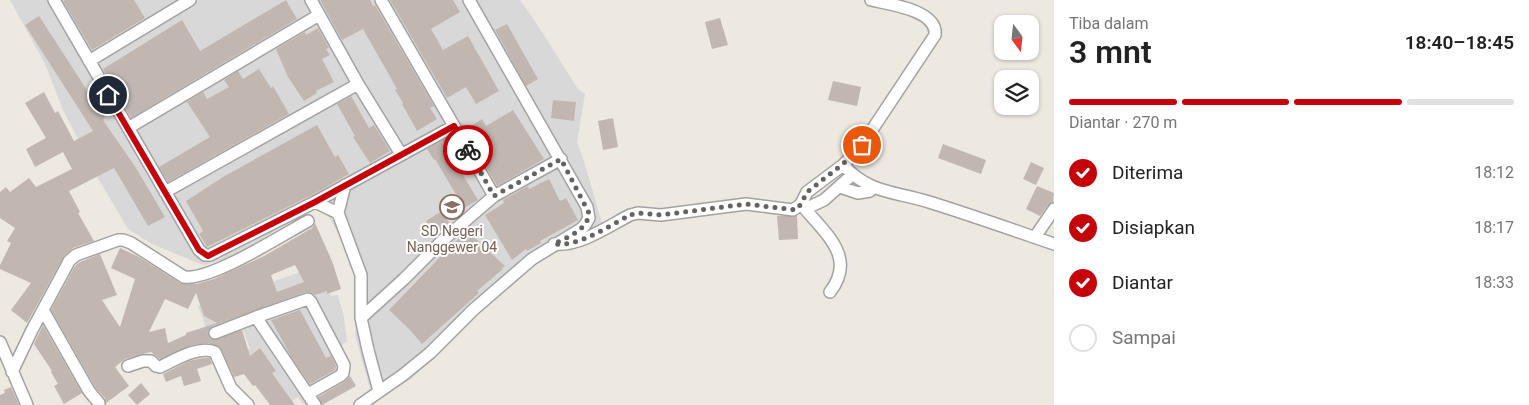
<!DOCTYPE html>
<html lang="id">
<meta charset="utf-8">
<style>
:root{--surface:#fff;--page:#f6f6f6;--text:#222;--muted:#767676;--line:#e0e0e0;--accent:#c4030a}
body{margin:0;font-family:Roboto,sans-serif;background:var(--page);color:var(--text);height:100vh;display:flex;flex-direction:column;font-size:19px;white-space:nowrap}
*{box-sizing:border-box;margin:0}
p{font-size:16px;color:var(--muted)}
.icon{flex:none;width:28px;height:28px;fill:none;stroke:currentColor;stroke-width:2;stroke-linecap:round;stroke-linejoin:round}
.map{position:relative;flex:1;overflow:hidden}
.panel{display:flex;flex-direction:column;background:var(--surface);width:475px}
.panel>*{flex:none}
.needle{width:32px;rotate:165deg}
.buttons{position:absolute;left:994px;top:15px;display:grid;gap:10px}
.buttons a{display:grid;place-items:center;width:45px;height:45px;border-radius:10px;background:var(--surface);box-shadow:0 1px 4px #0004;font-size:25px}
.pin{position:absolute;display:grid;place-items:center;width:42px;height:42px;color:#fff;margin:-21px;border:2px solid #fff;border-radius:50%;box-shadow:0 1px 5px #0007}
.courier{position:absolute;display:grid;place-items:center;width:50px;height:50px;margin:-25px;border:4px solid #c4030a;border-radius:50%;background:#fff;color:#222;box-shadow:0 1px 6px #0007}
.overview em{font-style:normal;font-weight:600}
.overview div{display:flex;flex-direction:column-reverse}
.overview{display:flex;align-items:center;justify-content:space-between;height:85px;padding:0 15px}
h1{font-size:32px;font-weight:600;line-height:38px}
.bar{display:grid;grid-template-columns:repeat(4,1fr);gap:8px 5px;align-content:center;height:60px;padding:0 15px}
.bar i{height:6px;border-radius:4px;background:var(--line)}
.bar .current{background:var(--accent)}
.bar p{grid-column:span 4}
ol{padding:0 15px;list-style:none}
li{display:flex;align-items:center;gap:15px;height:55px}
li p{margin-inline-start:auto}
li .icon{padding:5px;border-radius:50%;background:var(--accent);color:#fff;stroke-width:4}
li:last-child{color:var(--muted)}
li i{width:28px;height:28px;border:2px solid var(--line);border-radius:50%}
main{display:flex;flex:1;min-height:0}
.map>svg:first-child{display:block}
.residential{fill:#d9d8d8}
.building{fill:#c1b7b0;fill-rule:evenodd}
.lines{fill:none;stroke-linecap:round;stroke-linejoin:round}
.street-casing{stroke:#a2a2a2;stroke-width:14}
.street{stroke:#fff;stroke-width:11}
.done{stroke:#646360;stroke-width:5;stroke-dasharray:0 9}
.route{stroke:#c4030a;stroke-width:6}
.labels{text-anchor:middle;stroke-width:4;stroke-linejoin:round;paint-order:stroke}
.education-label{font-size:14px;fill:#785e54;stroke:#fff}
</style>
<main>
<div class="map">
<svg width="1054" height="405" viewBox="0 0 1054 405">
<rect width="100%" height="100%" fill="#ede8e0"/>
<path class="residential" d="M10 0H520L537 24 578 89 585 94 577 142 584 161 604 230 555 249 528 268 466 325 411 379 377 400 370 389 355 335 358 293 357 275 351 258 331 220 317 204 235 256 204 265 198 263 152 244 128 229 99 180 63 110 45 64Z
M320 265 331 296 338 295 344 317 347 341 341 346 348 362 314 392 321 405H304L298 397 286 405 252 377 244 374 236 355 250 348 242 328 210 338 198 306 268 285 272 282Z"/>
<path class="building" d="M65 0H134L145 18 92 50 63 1Z
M286 0 297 19 131 118 103 69 182 20 200 51Z
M320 0H370L373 6 375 5 434 106 430 108 437 119 417 131 402 104 403 103 395 90 397 89 363 29 342 40Z
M390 0H453L460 12 431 29 443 50 468 36 499 91 476 104 466 87 447 98Z
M39 16 105 118 103 120 136 168 165 217 148 226 114 168 69 191 80 212 78 213 94 241 73 248 64 256 27 323 11 310 31 283 0 269V265L11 243 7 241 15 228 0 218V192L6 187 10 192 29 178 36 187 72 169 63 152 35 167 26 149 46 138 25 103 44 92 55 113 58 111 74 141 93 131 25 25Z
M720 18 728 45 712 49 705 22Z
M507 24 538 79 526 86 495 30Z
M318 28 329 48 326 49 330 55 322 59 334 82 316 91 317 93 304 101 288 77 276 49 305 32 306 35Z
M259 69 271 88 273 86 289 114 168 182 159 167 210 137 187 102 203 92 207 99 229 87 224 80 238 71 243 79Z
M833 81 861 87 857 106 828 100Z
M351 96 369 128 374 125 390 151 370 163 353 137 355 136 337 104Z
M553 100 576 102 574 121 551 118Z
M513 110 544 159 497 186 465 130 482 119 486 126Z
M613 118 618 147 603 150 598 121Z
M317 125 335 157 338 155 349 174 314 194 207 247 199 234 203 231 186 201 223 177Z
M451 136 457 147 449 152 478 200 464 208 435 159 434 160 427 149Z
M943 144 986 160 981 174 938 158Z
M1031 162 1044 168 1036 185 1023 179Z
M549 179 560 201 566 198 578 220 540 241 541 243 527 251 526 249 512 260 485 215 504 203 503 200 528 186 529 189Z
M1037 186 1054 193 1053 202 1048 205 1040 216 1026 209Z
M442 211 450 224 434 235 426 221Z
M777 216H797L798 239 779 240Z
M315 223 332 261 341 289 327 294V291L315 295 310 292H306L212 326 208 332 210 338 214 340 242 330 250 356 260 348 276 371 272 373 295 405H270L255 385 253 386 244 374 234 377 220 347 208 343 192 345 160 359 151 352 125 359 115 367 129 386 106 403 105 398 95 387 51 310 75 266 80 262 100 254 117 295 102 300 120 327 135 279 111 268 120 248 139 257 180 283 197 284 214 279 264 256 312 228ZM295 265 304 282 277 292 271 275ZM196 293 204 316 217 323 186 333V335L168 343 165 328 149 332 165 299 188 309Z
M466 230 505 266 502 268 503 269 477 291 479 293 422 344 409 329 389 310 441 256 442 257Z
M300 310 326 358 331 356 336 366 335 370 310 384 292 358 271 320Z
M43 325 82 393 64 404 54 386 58 384 51 372 52 371 34 344Z
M202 358H210L212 364 197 369 201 381 184 386 181 376 166 382 163 374 189 361Z
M350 376 356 386 322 405 318 397 344 382Z
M141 383 150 394 137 405 128 395Z
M11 387 19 405H0V395L5 393 4 390Z"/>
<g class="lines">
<defs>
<path id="street" d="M54 0 199 250 205 255H210L315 202 454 126 494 196
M311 0 358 84 401 154
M381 0 454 126
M89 61 190 0
M128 128 319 15
M843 165C870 194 894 191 929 202 971 215 1013 230 1054 244
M840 187 858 193 870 191 873 187
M165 192 358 84
M315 202 338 213 361 275V318L368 350 379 391
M801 204C823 232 858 256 830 292
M805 209 824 200 852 175
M338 213 345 185
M1035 237 1054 209
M554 244C579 247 609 226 630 215L638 213 661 215 746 204 793 210 801 204 807 192 843 165 862 145 935 35C938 10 888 4 871 0
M43 310 89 391 99 403
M361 318 404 279 443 240 494 196 561 159
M215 333 256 317
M0 342 27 405
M128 366 143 361H151L156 366 160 367C175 360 198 345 215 352L231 388 248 405
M12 372 32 330 66 267 69 261 76 255 118 240H123L131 243 184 277C211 281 282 235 308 221
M308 394 340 376 343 373 344 365 311 302 308 299 256 317 315 405
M360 405 403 375 430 353 473 310 532 259 581 229 585 225 589 218 587 207 469 0"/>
</defs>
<use href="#street" class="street-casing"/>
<use href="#street" class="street"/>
</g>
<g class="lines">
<path class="done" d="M468 150 494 196 561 159 589 213C588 230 567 237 554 244 579 247 609 226 630 215L638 213 661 215 746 204 796 210 801 204 807 192 843 164 862 145"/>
<path class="route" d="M108 95 199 250 208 256 315 202 454 126 468 150"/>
</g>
<defs>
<symbol id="school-ring" viewBox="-11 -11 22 22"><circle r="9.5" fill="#fff" stroke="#8d6e63" stroke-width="1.5"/><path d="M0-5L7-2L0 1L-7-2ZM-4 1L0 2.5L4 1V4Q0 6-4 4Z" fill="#8d6e63"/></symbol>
</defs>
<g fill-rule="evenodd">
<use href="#school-ring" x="438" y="193" width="28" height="28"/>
</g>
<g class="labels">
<g class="education-label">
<text x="452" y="236">SD Negeri<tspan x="452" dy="16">Nanggewer 04</tspan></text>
</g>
</g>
</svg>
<div class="buttons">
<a><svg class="needle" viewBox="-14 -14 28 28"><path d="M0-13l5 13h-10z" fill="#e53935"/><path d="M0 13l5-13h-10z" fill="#767676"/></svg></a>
<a><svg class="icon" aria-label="layers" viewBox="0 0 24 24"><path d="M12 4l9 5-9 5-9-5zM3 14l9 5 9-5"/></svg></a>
</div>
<div class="pin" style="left:862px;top:145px;background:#ea580c"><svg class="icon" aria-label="bag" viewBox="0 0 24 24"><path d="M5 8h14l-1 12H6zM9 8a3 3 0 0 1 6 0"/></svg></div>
<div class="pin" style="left:108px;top:95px;background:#1f2937"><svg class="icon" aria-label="home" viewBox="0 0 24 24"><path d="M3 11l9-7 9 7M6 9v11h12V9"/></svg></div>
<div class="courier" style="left:468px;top:150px"><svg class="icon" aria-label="bike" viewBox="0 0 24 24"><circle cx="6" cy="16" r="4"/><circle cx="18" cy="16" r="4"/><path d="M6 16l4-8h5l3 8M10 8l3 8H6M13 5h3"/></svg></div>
</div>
<section class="panel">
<div class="overview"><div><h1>3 mnt</h1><p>Tiba dalam</p></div><em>18:40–18:45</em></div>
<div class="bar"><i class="current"></i><i class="current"></i><i class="current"></i><i></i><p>Diantar · 270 m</p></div>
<ol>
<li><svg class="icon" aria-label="check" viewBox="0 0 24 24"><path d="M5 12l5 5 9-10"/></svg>Diterima<p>18:12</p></li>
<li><svg class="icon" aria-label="check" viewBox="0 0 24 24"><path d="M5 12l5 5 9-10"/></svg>Disiapkan<p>18:17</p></li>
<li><svg class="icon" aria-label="check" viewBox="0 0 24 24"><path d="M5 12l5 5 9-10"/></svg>Diantar<p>18:33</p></li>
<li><i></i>Sampai</li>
</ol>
</section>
</main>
